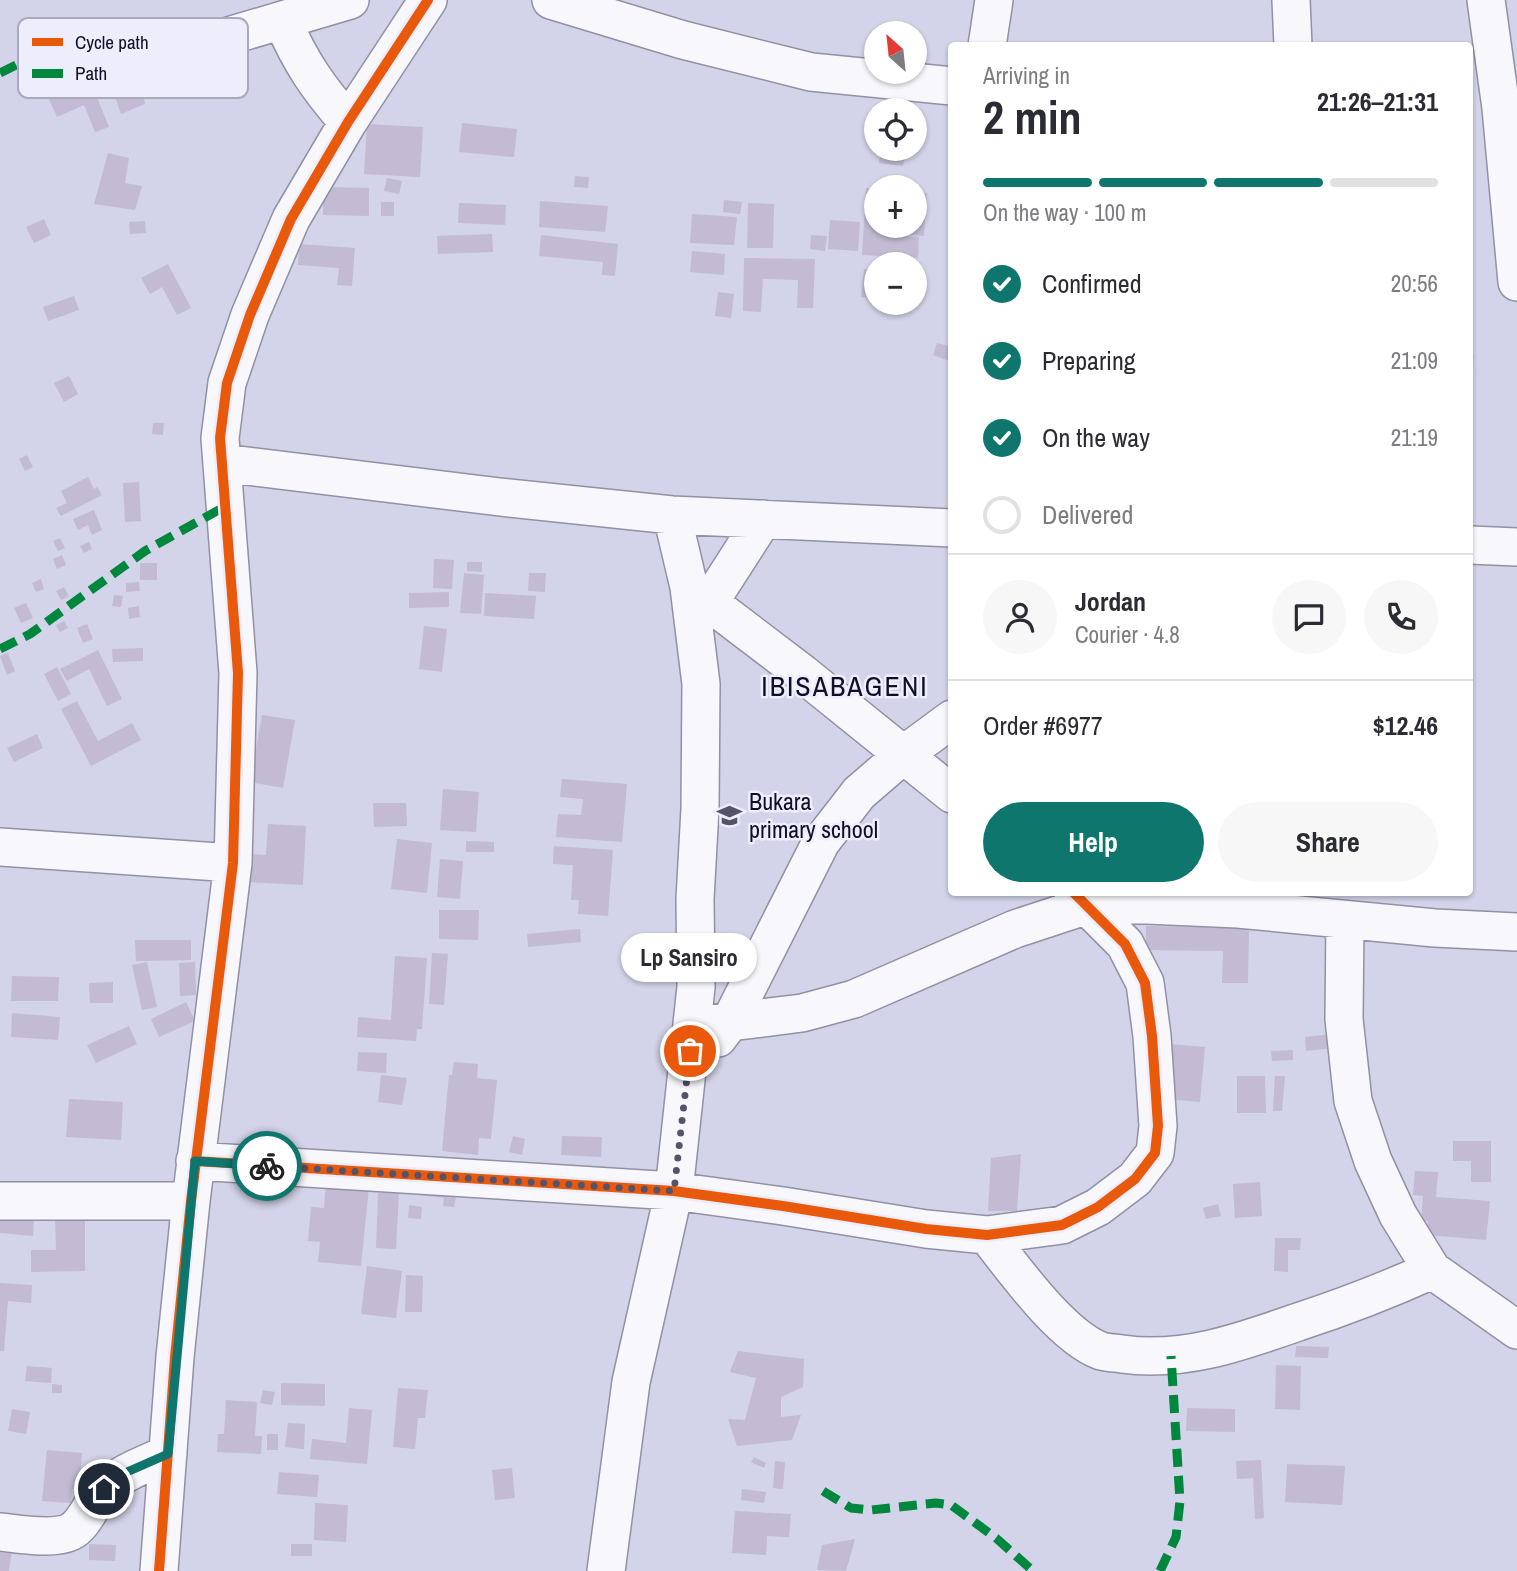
<!DOCTYPE html>
<meta charset="utf-8">
<style>
:root{--surface:#fff;--page:#f7f7f7;--text:#2b2b33;--muted:#7c7c81;--line:#e1e1e2;--accent:#0f766e}
body{margin:0;font-family:"Archivo Narrow",sans-serif;background:var(--page);color:var(--text);height:100vh;display:flex;flex-direction:column;font-size:26px;white-space:nowrap}
*{box-sizing:border-box;margin:0}
p{font-size:23px;color:var(--muted)}
.icon{flex:none;width:38px;height:38px;fill:none;stroke:currentColor;stroke-width:2;stroke-linecap:round;stroke-linejoin:round}
.map{position:relative;flex:1;overflow:hidden}
.details{position:absolute;left:948px;top:42px;width:525px;height:854px;display:flex;flex-direction:column;background:var(--surface);border-radius:7px;box-shadow:0 2px 5px #0004}
.details>*{flex:none}
.needle{width:46px;rotate:333deg}
.tools{position:absolute;left:864px;top:21px;display:grid;gap:14px}
.tools a{display:grid;place-items:center;width:63px;height:63px;border-radius:50%;background:var(--surface);box-shadow:0 2px 5px #0004;font-size:35px}
.pin{position:absolute;display:grid;place-items:center;width:60px;height:60px;color:#fff;margin:-30px;border:4px solid #fff;border-radius:50%;box-shadow:0 2px 7px #0007}
.courier{position:absolute;display:grid;place-items:center;width:70px;height:70px;margin:-35px;border:5px solid #0f766e;border-radius:50%;background:#fff;color:#222;box-shadow:0 2px 9px #0007}
.bubble{position:absolute;height:49px;border-radius:24px;background:var(--surface);box-shadow:0 2px 5px #0004;font-size:23px;font-weight:800;line-height:49px;text-align:center}
.overview em{font-style:normal;font-weight:800}
.overview div{display:flex;flex-direction:column-reverse}
.overview{display:flex;align-items:center;justify-content:space-between;height:119px;padding:0 35px}
h1{font-size:46px;font-weight:800;line-height:52px}
.bar{display:grid;grid-template-columns:repeat(4,1fr);gap:10px 7px;align-content:center;height:84px;padding:0 35px}
.bar i{height:9px;border-radius:5px;background:var(--line)}
.bar .selected{background:var(--accent)}
.bar p{grid-column:span 4}
.line{display:flex;align-items:center;gap:18px;padding:0 35px;border-top:2px solid var(--line)}
.line div{flex:1}
.round{display:grid;place-items:center;flex:none;width:74px;height:74px;border-radius:37px;background:var(--page)}
ol{padding:0 35px;list-style:none}
li{display:flex;align-items:center;gap:21px;height:77px}
li p{margin-inline-start:auto}
li .icon{padding:7px;border-radius:50%;background:var(--accent);color:#fff;stroke-width:4}
li:last-child{color:var(--muted)}
li i{width:38px;height:38px;border:4px solid var(--line);border-radius:50%}
.primary-button{display:flex;gap:14px;margin-top:auto;padding:14px 35px}
.primary-button a{flex:1;height:80px;border-radius:42px;background:var(--accent);color:#fff;font-size:28px;font-weight:800;line-height:80px;text-align:center}
.primary-button a+a{background:var(--page);color:var(--text)}
.map>svg:first-child{display:block}
.building{fill:#c2bbd3}
.lines{fill:none;stroke-linecap:round;stroke-linejoin:round}
.minor-casing{stroke:#9190a5;stroke-width:40}
.minor{stroke:#f8f8fc;stroke-width:37}
.quiet{stroke:#00873e;stroke-width:9;stroke-dasharray:18 9;stroke-linecap:butt}
.cycleway-casing{stroke:#ededfc;stroke-width:15}
.cycleway{stroke:#e8590c;stroke-width:10}
.done{stroke:#55536a;stroke-width:7;stroke-dasharray:0 12.6}
.route{stroke:#0f766e;stroke-width:9}
.labels{text-anchor:middle;stroke-width:5;stroke-linejoin:round;paint-order:stroke}
.poi-label{font-size:24px;fill:#110e26;stroke:#ededfc;text-anchor:start}
.quarter-label{font-size:28px;letter-spacing:2px;fill:#110e26;stroke:#ededfc}
.key{fill:#ededfc;stroke:#abaabc;stroke-width:2}
.key-label{font-size:19px;fill:#110e26}
</style>
<div class="map">
<svg width="1517" height="1571" viewBox="0 0 1517 1571">
<rect width="100%" height="100%" fill="#d3d3e9"/>
<path class="building" d="M138 67 145 104 121 114 107 74Z
M90 80 109 127 95 132 84 105 57 117 48 97Z
M462 123 517 129 514 157 459 152Z
M367 124 423 127 420 177 364 174Z
M881 150 906 154 903 166 879 163Z
M108 153 129 158 125 183 142 186 135 210 94 204Z
M575 176 589 177 588 188 574 187Z
M387 178 402 181 399 194 384 191Z
M323 187 369 188V216L323 215Z
M866 188 877 189V226H883L882 235 919 237 918 258 862 255Z
M915 192 927 193 924 236 905 234V226H915Z
M724 200 742 202 740 214 723 212Z
M540 201 608 206 605 232 539 227Z
M381 202H394V216H381Z
M459 203 506 205 505 225 458 223Z
M748 203 774 204 773 248H747Z
M692 214 737 217 734 245 690 243Z
M44 219 51 235 34 243 26 227Z
M830 220 860 222 858 251 828 249Z
M145 221 146 233 130 234 129 222Z
M492 234 493 252 438 254 437 236Z
M541 235 618 244 615 276 602 275 603 262 539 256Z
M811 235 827 236 825 251 810 249Z
M299 244 355 248 352 286 337 285 339 268 298 265Z
M692 251 725 254 724 275 690 272Z
M744 258 815 259 813 308H797L798 280 763 279 761 312 743 311Z
M168 264 191 308 177 315 162 287 150 294 141 278Z
M864 269 877 271V298L861 297Z
M718 292 734 294 731 318 715 316Z
M74 296 79 310 48 321 43 307Z
M937 343 952 347 949 361 933 355Z
M1470 354H1474L1473 371H1470Z
M69 376 78 394 64 402 54 383Z
M153 423H164L163 435 152 434Z
M27 455 33 467 25 471 19 459Z
M88 477 94 489 97 487 102 495 61 516 56 508 67 503 61 491Z
M139 482 141 521 125 522 123 483Z
M94 510 102 530 92 535 88 525 78 530 73 519Z
M60 538 65 548 58 551 53 541Z
M89 542 92 549 84 553 80 546Z
M62 555 66 565 57 569 53 559Z
M434 559 454 560 452 589 433 588Z
M467 562H482V572L467 571Z
M140 563H157V580H140Z
M464 573 484 575 481 614 460 613Z
M529 573H546L545 592 528 591Z
M41 579 44 589 36 592 32 583Z
M139 582 140 591 126 592V583Z
M64 587 69 596 61 600 56 591Z
M449 592V607L409 608V593Z
M485 593 536 596 534 619 484 616Z
M114 595 123 596 121 607 112 606Z
M26 603 33 618 21 623 14 608Z
M139 606 140 617 129 619 128 608Z
M64 621 68 628 60 632 56 625Z
M87 624 93 639 83 643 77 628Z
M424 626 447 629 442 672 419 669Z
M143 648V661L113 662 112 649Z
M98 650 122 699 107 706 89 669 67 681 60 669Z
M8 653 15 671 7 675 0 656Z
M57 667 71 694 58 701 44 674Z
M77 701 98 741 132 723 141 740 91 766 61 709Z
M262 715 295 720 283 788 250 782Z
M37 734 43 748 14 762 7 748Z
M562 779 627 784 622 842 556 837 558 814 581 815 583 799 560 797Z
M443 789 479 792 476 832 440 830Z
M373 803H406L407 826 374 827Z
M268 824 306 826 303 885 246 882 248 854 266 855Z
M397 839 432 843 427 893 391 889Z
M466 841 494 842V852H466Z
M554 846 613 850 608 916 578 914 579 900H571L573 865 553 864Z
M440 859 463 861 460 899 437 897Z
M439 910H479L478 940 439 939Z
M1146 926 1249 928 1248 983H1222L1223 951 1146 950Z
M580 929 581 942 528 947 527 934Z
M135 940H191V960L136 961Z
M432 953 448 954 444 1005 429 1004Z
M395 956 427 958 422 1029H417L416 1041 357 1037 358 1017 391 1020Z
M147 962 157 1007 142 1010 132 965Z
M195 962 196 995 180 996 179 963Z
M12 976 59 977 58 1001H11Z
M113 982V1003H90L89 983Z
M186 1002 195 1021 159 1037 151 1019Z
M12 1013 60 1017 58 1040 11 1037Z
M129 1026 137 1044 96 1063 87 1045Z
M1332 1034 1333 1048 1306 1051 1305 1037Z
M1170 1044 1205 1047 1200 1102 1165 1099Z
M1293 1050V1060L1272 1061 1271 1051Z
M358 1052 387 1053 386 1073 357 1071Z
M454 1062 478 1064 477 1078 497 1080 491 1139 479 1138 478 1155 442 1151 449 1075H452Z
M381 1075 407 1078 402 1105 378 1102Z
M1237 1076H1265L1266 1113H1237Z
M1275 1076H1285L1282 1111H1273Z
M69 1099 123 1102 121 1140 66 1137Z
M513 1136 525 1139 522 1155 509 1152Z
M562 1136 602 1137 601 1157 561 1155Z
M1453 1141H1491V1182H1471V1161H1453Z
M1021 1154 1017 1211H988L991 1158Z
M1415 1171 1438 1172 1436 1197 1490 1201 1486 1240 1427 1235 1428 1221H1421L1423 1196 1413 1195Z
M421 1181 458 1186 454 1207 443 1206 444 1198 419 1195Z
M1260 1182 1262 1216 1235 1218 1233 1184Z
M326 1183 369 1187 361 1266 318 1262 320 1242 308 1241 311 1207 324 1208Z
M378 1193H399L396 1249 376 1248Z
M1218 1204 1221 1216 1206 1219 1203 1208Z
M409 1205 422 1207 421 1219 408 1218Z
M0 1212 34 1215 33 1236 0 1233Z
M55 1214H85V1271L31 1272V1250H56Z
M1275 1238H1301L1300 1250H1288V1272L1274 1271Z
M367 1266 402 1271 396 1318 361 1314Z
M406 1275 423 1276 422 1312H405Z
M0 1283 32 1285 31 1303 8 1301 4 1351H0Z
M1296 1346 1329 1347 1328 1358 1295 1357Z
M738 1351 804 1359 803 1387 781 1397V1417L801 1415 792 1440 737 1446 728 1419 745 1420 756 1378 730 1372Z
M1276 1365 1301 1366 1300 1410 1275 1409Z
M27 1366 52 1368 51 1383 25 1381Z
M281 1383 325 1384V1406L281 1405Z
M52 1384 62 1385V1393H52Z
M398 1388 428 1390 425 1418H418L415 1449 393 1447Z
M263 1390 275 1392 272 1405 260 1403Z
M226 1400 257 1402 255 1436H262L261 1454 217 1452 218 1434H224Z
M349 1408 372 1410 367 1464 310 1459 312 1439 346 1443Z
M1187 1408 1235 1409V1432L1186 1431Z
M12 1409 30 1412 26 1434 8 1431Z
M288 1423 305 1424 304 1449 285 1447Z
M267 1434H278V1450H267Z
M47 1450 82 1453 79 1489H72L71 1503 42 1501Z
M754 1457 766 1463 764 1468 751 1462Z
M1261 1460 1264 1518 1255 1519 1253 1478 1237 1479 1236 1461Z
M775 1461 785 1462 783 1489 773 1488Z
M1287 1464 1345 1466 1342 1505 1285 1502Z
M512 1468 515 1498 495 1500 492 1470Z
M279 1472 319 1475 317 1497 277 1494Z
M742 1489 766 1492 764 1503 741 1500Z
M315 1503 348 1505 346 1542 314 1540Z
M735 1511 791 1514 789 1537 767 1536 766 1555 732 1553Z
M855 1539 846 1571 817 1570 822 1545Z
M0 1541 13 1543 9 1571H0Z
M89 1544 116 1545 115 1561 89 1560Z
M291 1544H312V1556H291Z"/>
<g class="lines">
<defs>
<path id="minor" d="M551 0 683 40 811 72 952 86
M1291 0 1293 46
M1486 0 1501 108 1517 282
M283 21C300 62 319 89 348 122
M987 46 994 0
M148 60 350 0
M222 463 500 497 672 515 952 528
M1470 545 1517 547
M689 587 802 673 952 794
M709 603 763 519
M0 847 233 863
M1345 920 1344 1019 1353 1101 1373 1161 1398 1215 1432 1270 1517 1330
M692 1024 730 1022 802 1013 854 999 1015 929 1088 905H1147L1238 909 1435 928 1517 932
M718 1038 730 1022 821 842 859 793 903 755 952 719
M195 1161 674 1191 783 1206 926 1229 987 1235 1062 1225 1098 1207 1135 1179 1155 1153 1158 1126 1152 1036 1145 983 1125 944 1073 892
M0 1201H191
M987 1235C1013 1268 1061 1336 1101 1351 1108 1353 1116 1353 1122 1354 1183 1363 1241 1342 1298 1322 1344 1307 1388 1290 1432 1270
M0 1532C19 1534 53 1540 70 1532 85 1525 91 1503 103 1490 120 1473 146 1464 168 1454
M159 1571 175 1357 191 1201 233 863 238 673 220 438 227 383 250 315 291 219 348 122 428 0
M606 1571 631 1382 674 1191 696 987 695 899 700 809 701 684 689 587 672 515"/>
</defs>
<use href="#minor" class="minor-casing"/>
<use href="#minor" class="minor"/>
<path class="quiet" d="M0 73 18 64
M0 649 30 634 145 551 224 507
M823 1491 851 1508 871 1510 936 1503 951 1505 996 1538 1033 1571
M1160 1571 1176 1537 1180 1501 1171 1356"/>
<defs>
<path id="cycleway" d="M195 1161 674 1191 783 1206 926 1229 987 1235 1062 1225 1098 1207 1135 1179 1155 1153 1158 1126 1152 1036 1145 983 1125 944 1073 892
M159 1571 175 1357 191 1201 233 863 238 673 220 438 227 383 250 315 291 219 348 122 428 0"/>
</defs>
<use href="#cycleway" class="cycleway-casing"/>
<use href="#cycleway" class="cycleway"/>
</g>
<g class="lines">
<path class="done" d="M267 1166 674 1191 690 1051"/>
<path class="route" d="M104 1489 127 1472 168 1454 195 1161 267 1166"/>
</g>
<defs>
<symbol id="school-bare" viewBox="-9 -9 18 18"><path d="M0-5L7-2L0 1L-7-2ZM-4 1L0 2.5L4 1V4Q0 6-4 4Z" fill="#55536a" stroke="#ededfc" stroke-width="2.5" paint-order="stroke"/></symbol>
</defs>
<g fill-rule="evenodd">
<use href="#school-bare" x="712" y="798" width="35" height="35"/>
</g>
<g class="labels">
<g class="poi-label">
<text x="749" y="810">Bukara<tspan x="749" dy="28">primary school</tspan></text>
</g>
<g class="quarter-label">
<text x="845" y="696">IBISABAGENI</text>
</g>
</g>
<rect x="18" y="18" width="230" height="80" rx="10" class="key"/>
<rect x="32" y="38" width="31" height="8" fill="#e8590c"/>
<rect x="32" y="69" width="31" height="9" fill="#00873e"/>
<g class="key-label">
<text x="75" y="49">Cycle path</text>
<text x="75" y="80">Path</text>
</g>
</svg>
<div class="tools">
<a><svg class="needle" viewBox="-14 -14 28 28"><path d="M0-13l5 13h-10z" fill="#e53935"/><path d="M0 13l5-13h-10z" fill="#7c7c81"/></svg></a>
<a><svg class="icon" aria-label="locate" viewBox="0 0 24 24"><circle cx="12" cy="12" r="6"/><path d="M12 2v4M12 18v4M2 12h4M18 12h4"/></svg></a>
<a>+</a>
<a>−</a>
</div>
<div class="pin" style="left:690px;top:1051px;background:#ea580c"><svg class="icon" aria-label="bag" viewBox="0 0 24 24"><path d="M5 8h14l-1 12H6zM9 8a3 3 0 0 1 6 0"/></svg></div>
<div class="pin" style="left:104px;top:1489px;background:#1f2937"><svg class="icon" aria-label="home" viewBox="0 0 24 24"><path d="M3 11l9-7 9 7M6 9v11h12V9"/></svg></div>
<div class="courier" style="left:267px;top:1166px"><svg class="icon" aria-label="bike" viewBox="0 0 24 24"><circle cx="6" cy="16" r="4"/><circle cx="18" cy="16" r="4"/><path d="M6 16l4-8h5l3 8M10 8l3 8H6M13 5h3"/></svg></div>
<div class="bubble" style="left:621px;top:933px;width:136px">Lp Sansiro</div>
<section class="details">
<div class="overview"><div><h1>2 min</h1><p>Arriving in</p></div><em>21:26–21:31</em></div>
<div class="bar"><i class="selected"></i><i class="selected"></i><i class="selected"></i><i></i><p>On the way · 100 m</p></div>
<ol>
<li><svg class="icon" aria-label="check" viewBox="0 0 24 24"><path d="M5 12l5 5 9-10"/></svg>Confirmed<p>20:56</p></li>
<li><svg class="icon" aria-label="check" viewBox="0 0 24 24"><path d="M5 12l5 5 9-10"/></svg>Preparing<p>21:09</p></li>
<li><svg class="icon" aria-label="check" viewBox="0 0 24 24"><path d="M5 12l5 5 9-10"/></svg>On the way<p>21:19</p></li>
<li><i></i>Delivered</li>
</ol>
<div class="line" style="height:126px"><a class="round"><svg class="icon" aria-label="person" viewBox="0 0 24 24"><circle cx="12" cy="8" r="4"/><path d="M4 21q1-7 8-7t8 7"/></svg></a><div><b>Jordan</b><p>Courier · 4.8</p></div><a class="round"><svg class="icon" aria-label="chat" viewBox="0 0 24 24"><path d="M4 5h16v11H9l-5 4z"/></svg></a><a class="round"><svg class="icon" aria-label="phone" viewBox="0 0 24 24"><path d="M5 4h4l2 5-3 2q2 4 5 5l2-3 5 2v4C11 20 4 13 5 4z"/></svg></a></div>
<div class="line" style="height:91px"><div>Order #6977</div><b>$12.46</b></div>
<div class="primary-button"><a>Help</a><a>Share</a></div>
</section>
</div>
